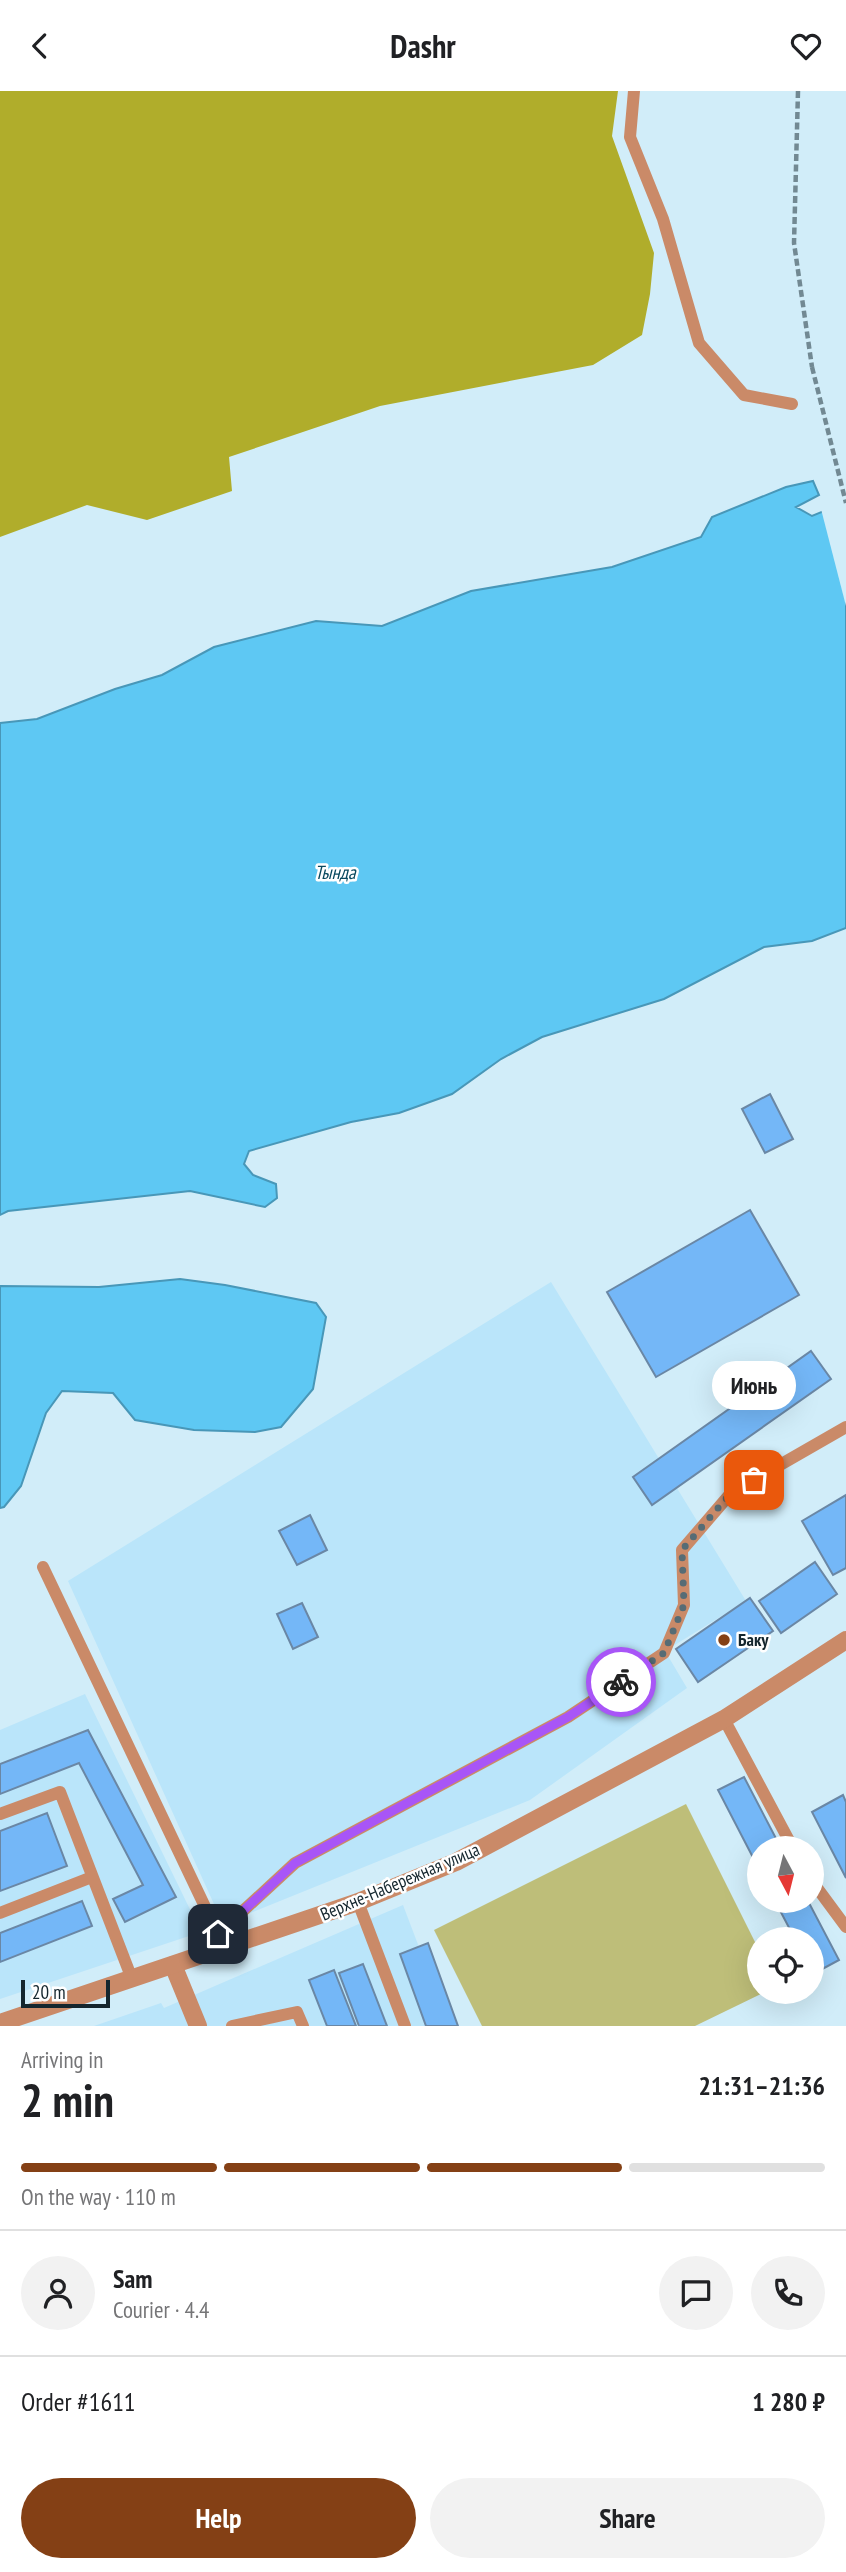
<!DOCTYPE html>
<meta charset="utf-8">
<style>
:root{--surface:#fff;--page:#f2f2f2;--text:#202124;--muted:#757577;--line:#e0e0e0;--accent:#844015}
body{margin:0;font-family:"PT Sans Narrow",sans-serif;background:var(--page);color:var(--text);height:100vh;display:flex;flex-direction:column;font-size:26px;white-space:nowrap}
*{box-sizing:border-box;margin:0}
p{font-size:23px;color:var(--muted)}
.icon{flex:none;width:38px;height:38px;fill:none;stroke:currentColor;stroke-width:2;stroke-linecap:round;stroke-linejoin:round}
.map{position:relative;height:1935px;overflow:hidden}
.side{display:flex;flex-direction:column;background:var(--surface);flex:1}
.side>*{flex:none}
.needle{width:46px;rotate:173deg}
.buttons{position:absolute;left:747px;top:1745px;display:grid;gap:14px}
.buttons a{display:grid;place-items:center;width:77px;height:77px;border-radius:50%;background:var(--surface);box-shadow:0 7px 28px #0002;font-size:35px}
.scale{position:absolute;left:21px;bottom:18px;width:89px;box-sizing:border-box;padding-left:7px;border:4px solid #14262e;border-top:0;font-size:19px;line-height:24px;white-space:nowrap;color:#14262e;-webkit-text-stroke:5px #fff;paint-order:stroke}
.pin{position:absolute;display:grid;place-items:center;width:60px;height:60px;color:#fff;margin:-30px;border-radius:14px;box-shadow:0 4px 10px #0006}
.courier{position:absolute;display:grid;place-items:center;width:70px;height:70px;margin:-35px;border:5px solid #a855f7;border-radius:50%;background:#fff;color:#222;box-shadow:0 2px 9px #0007}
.bubble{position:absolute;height:49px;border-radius:24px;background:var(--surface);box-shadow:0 7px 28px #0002;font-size:23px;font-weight:700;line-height:49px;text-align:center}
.summary em{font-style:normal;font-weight:700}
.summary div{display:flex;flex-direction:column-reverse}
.summary{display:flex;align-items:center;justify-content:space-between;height:119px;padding:0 21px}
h1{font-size:46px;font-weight:700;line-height:52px}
.bar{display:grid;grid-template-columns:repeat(4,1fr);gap:10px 7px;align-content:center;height:84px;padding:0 21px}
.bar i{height:9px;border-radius:5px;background:var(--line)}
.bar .current{background:var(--accent)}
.bar p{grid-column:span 4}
.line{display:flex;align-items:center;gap:18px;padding:0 21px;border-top:2px solid var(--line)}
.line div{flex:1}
.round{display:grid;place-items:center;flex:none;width:74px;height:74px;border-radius:37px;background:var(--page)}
.cta{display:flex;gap:14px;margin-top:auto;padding:14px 21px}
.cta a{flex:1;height:80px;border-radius:42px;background:var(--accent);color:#fff;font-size:28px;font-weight:700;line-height:80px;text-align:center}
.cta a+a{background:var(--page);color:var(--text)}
header{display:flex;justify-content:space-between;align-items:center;height:91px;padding:0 21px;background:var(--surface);font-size:32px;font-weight:700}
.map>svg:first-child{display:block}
.built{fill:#bae5fa}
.green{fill:#bebe79}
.forest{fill:#b0ad2b}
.water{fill:#5ec8f3;stroke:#4897b8;stroke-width:2}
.pier{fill:#d1edf9}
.building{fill:#74b7f7;stroke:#6a87a5;stroke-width:2}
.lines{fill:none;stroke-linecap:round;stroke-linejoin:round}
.path{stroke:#728993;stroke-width:4.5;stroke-dasharray:7 3.5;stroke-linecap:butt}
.service{stroke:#ca8a68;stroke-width:12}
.minor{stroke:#ca8a68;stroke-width:18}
.tertiary{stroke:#ca8a68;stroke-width:18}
.path-bridge{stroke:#728993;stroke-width:4.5;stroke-dasharray:7 3.5;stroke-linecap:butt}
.done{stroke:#566c75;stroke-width:7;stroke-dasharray:0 12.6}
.route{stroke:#a855f7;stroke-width:9}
.poi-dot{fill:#844015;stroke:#fff;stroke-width:2.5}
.labels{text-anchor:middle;stroke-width:5;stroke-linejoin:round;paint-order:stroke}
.poi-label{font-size:18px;font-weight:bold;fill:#14262e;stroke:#fff;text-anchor:start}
.street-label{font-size:18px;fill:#14262e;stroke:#fff}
.water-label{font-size:19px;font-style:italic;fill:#08485e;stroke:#fff}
</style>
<header><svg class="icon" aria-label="back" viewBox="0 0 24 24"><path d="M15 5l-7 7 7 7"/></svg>Dashr<svg class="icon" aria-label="heart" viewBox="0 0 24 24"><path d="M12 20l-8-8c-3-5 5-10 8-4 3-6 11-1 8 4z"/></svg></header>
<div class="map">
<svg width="846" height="1935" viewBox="0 0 846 1935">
<rect width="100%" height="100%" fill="#d1edf9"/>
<path class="built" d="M551 1191 746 1510 665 1560 687 1597 530 1709 223 1833 68 1490Z
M85 1603 201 1841 0 1908V1639Z
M403 1814 449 1935H94L161 1912 164 1917Z"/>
<path class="green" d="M686 1713 759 1859 760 1900 765 1901 695 1935H482L434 1839Z"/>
<path class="forest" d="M0 0H618L612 45 654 162 650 203 642 244 593 274 380 315 229 366 232 400 147 429 87 414 0 446Z"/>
<path class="water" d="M813 390 819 404 796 416 812 425 846 411V837L812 850 764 856 664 908 542 946 501 968 452 1003 399 1022 351 1031 249 1060 244 1073 253 1084 276 1093 277 1107 265 1116 190 1100 8 1120 0 1124V632L37 628 115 598 162 584 214 556 316 530 382 535 471 500 612 476 701 446 712 426 786 396Z
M180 1188 225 1194 316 1212 326 1226 313 1298 281 1336 255 1341 194 1339 135 1329 113 1302 62 1300 46 1322 21 1395 4 1416 0 1417V1195L99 1196Z"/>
<path class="pier" d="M846 408V515L821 418Z"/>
<path class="building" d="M770 1003 793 1048 765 1062 742 1018Z
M750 1119 799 1204 656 1286 607 1201Z
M811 1260 831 1288 652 1414 633 1386Z
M846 1404V1477L833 1484 802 1430Z
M310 1424 327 1459 297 1474 279 1440Z
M815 1471 837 1503 781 1542 759 1510Z
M750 1507 773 1540 698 1591 676 1558Z
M302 1512 318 1546 293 1558 277 1523Z
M88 1639 176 1806 125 1831 113 1808 143 1794 79 1672 0 1703V1673Z
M744 1686 781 1757H760V1780L718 1699Z
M843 1704 846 1711V1787L812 1721Z
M47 1722 67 1775 0 1800V1740Z
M82 1810 92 1835 0 1871V1842Z
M775 1810H808L839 1869 813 1883 812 1848H795Z
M428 1852 458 1935H426L400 1863Z
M363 1873 387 1935H359L339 1882Z
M334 1879 356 1935H327L309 1889Z"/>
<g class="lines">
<path class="path" d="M798 0 794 152 812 276"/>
<path class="service" d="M634 0 630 46 663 128 699 252 744 304 792 313
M43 1476 218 1843
M724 1628 793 1757
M0 1723 60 1701 132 1888
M812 1790 846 1836
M358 1811 405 1935
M0 1822 92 1786
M215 1860 218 1843 295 1772 568 1626 664 1562 684 1514 682 1459 731 1402 846 1336
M232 1935 297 1921 303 1935"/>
<path class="minor" d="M173 1874 198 1935"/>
<path class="tertiary" d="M0 1932 358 1811 456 1771 724 1628 846 1549"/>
<path class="path-bridge" d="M812 276 846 412"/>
</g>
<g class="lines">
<path class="done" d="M621 1591 664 1562 684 1514 682 1459 731 1402 754 1389"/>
<path class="route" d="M218 1843 295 1772 568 1626 621 1591"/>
</g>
<circle class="poi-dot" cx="724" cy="1549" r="7"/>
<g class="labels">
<g class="poi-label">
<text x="738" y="1555">Баку</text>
</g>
<g class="street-label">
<text transform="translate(400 1791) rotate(-23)" y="6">Верхне-Набережная улица</text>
</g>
<g class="water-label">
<text x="335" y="788">Тында</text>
</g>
</g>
</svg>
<div class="buttons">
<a><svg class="needle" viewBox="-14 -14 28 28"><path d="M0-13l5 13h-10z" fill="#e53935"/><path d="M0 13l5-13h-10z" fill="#757577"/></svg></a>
<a><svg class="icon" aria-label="locate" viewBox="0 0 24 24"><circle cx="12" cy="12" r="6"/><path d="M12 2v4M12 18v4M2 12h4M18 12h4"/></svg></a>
</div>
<div class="scale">20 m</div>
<div class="pin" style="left:754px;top:1389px;background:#ea580c"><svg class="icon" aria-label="bag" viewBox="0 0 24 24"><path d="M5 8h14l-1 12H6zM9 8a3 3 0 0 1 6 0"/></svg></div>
<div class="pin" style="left:218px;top:1843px;background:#1f2937"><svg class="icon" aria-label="home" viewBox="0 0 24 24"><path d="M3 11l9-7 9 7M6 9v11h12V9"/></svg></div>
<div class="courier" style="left:621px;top:1591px"><svg class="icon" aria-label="bike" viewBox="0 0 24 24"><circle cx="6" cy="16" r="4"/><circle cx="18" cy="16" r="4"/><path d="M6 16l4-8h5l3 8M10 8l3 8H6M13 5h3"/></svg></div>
<div class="bubble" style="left:712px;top:1270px;width:84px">Июнь</div>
</div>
<section class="side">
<div class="summary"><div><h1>2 min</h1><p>Arriving in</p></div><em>21:31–21:36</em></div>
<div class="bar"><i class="current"></i><i class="current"></i><i class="current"></i><i></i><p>On the way · 110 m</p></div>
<div class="line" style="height:126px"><a class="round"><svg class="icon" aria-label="person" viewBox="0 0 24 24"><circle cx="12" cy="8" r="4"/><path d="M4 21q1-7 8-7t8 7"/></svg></a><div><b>Sam</b><p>Courier · 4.4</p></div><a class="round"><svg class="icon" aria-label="chat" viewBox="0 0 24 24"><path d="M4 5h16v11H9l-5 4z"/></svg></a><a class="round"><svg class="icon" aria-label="phone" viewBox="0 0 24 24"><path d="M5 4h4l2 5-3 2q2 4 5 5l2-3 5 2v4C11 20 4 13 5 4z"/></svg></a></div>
<div class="line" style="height:91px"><div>Order #1611</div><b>1 280 ₽</b></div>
<div class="cta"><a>Help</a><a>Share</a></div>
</section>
